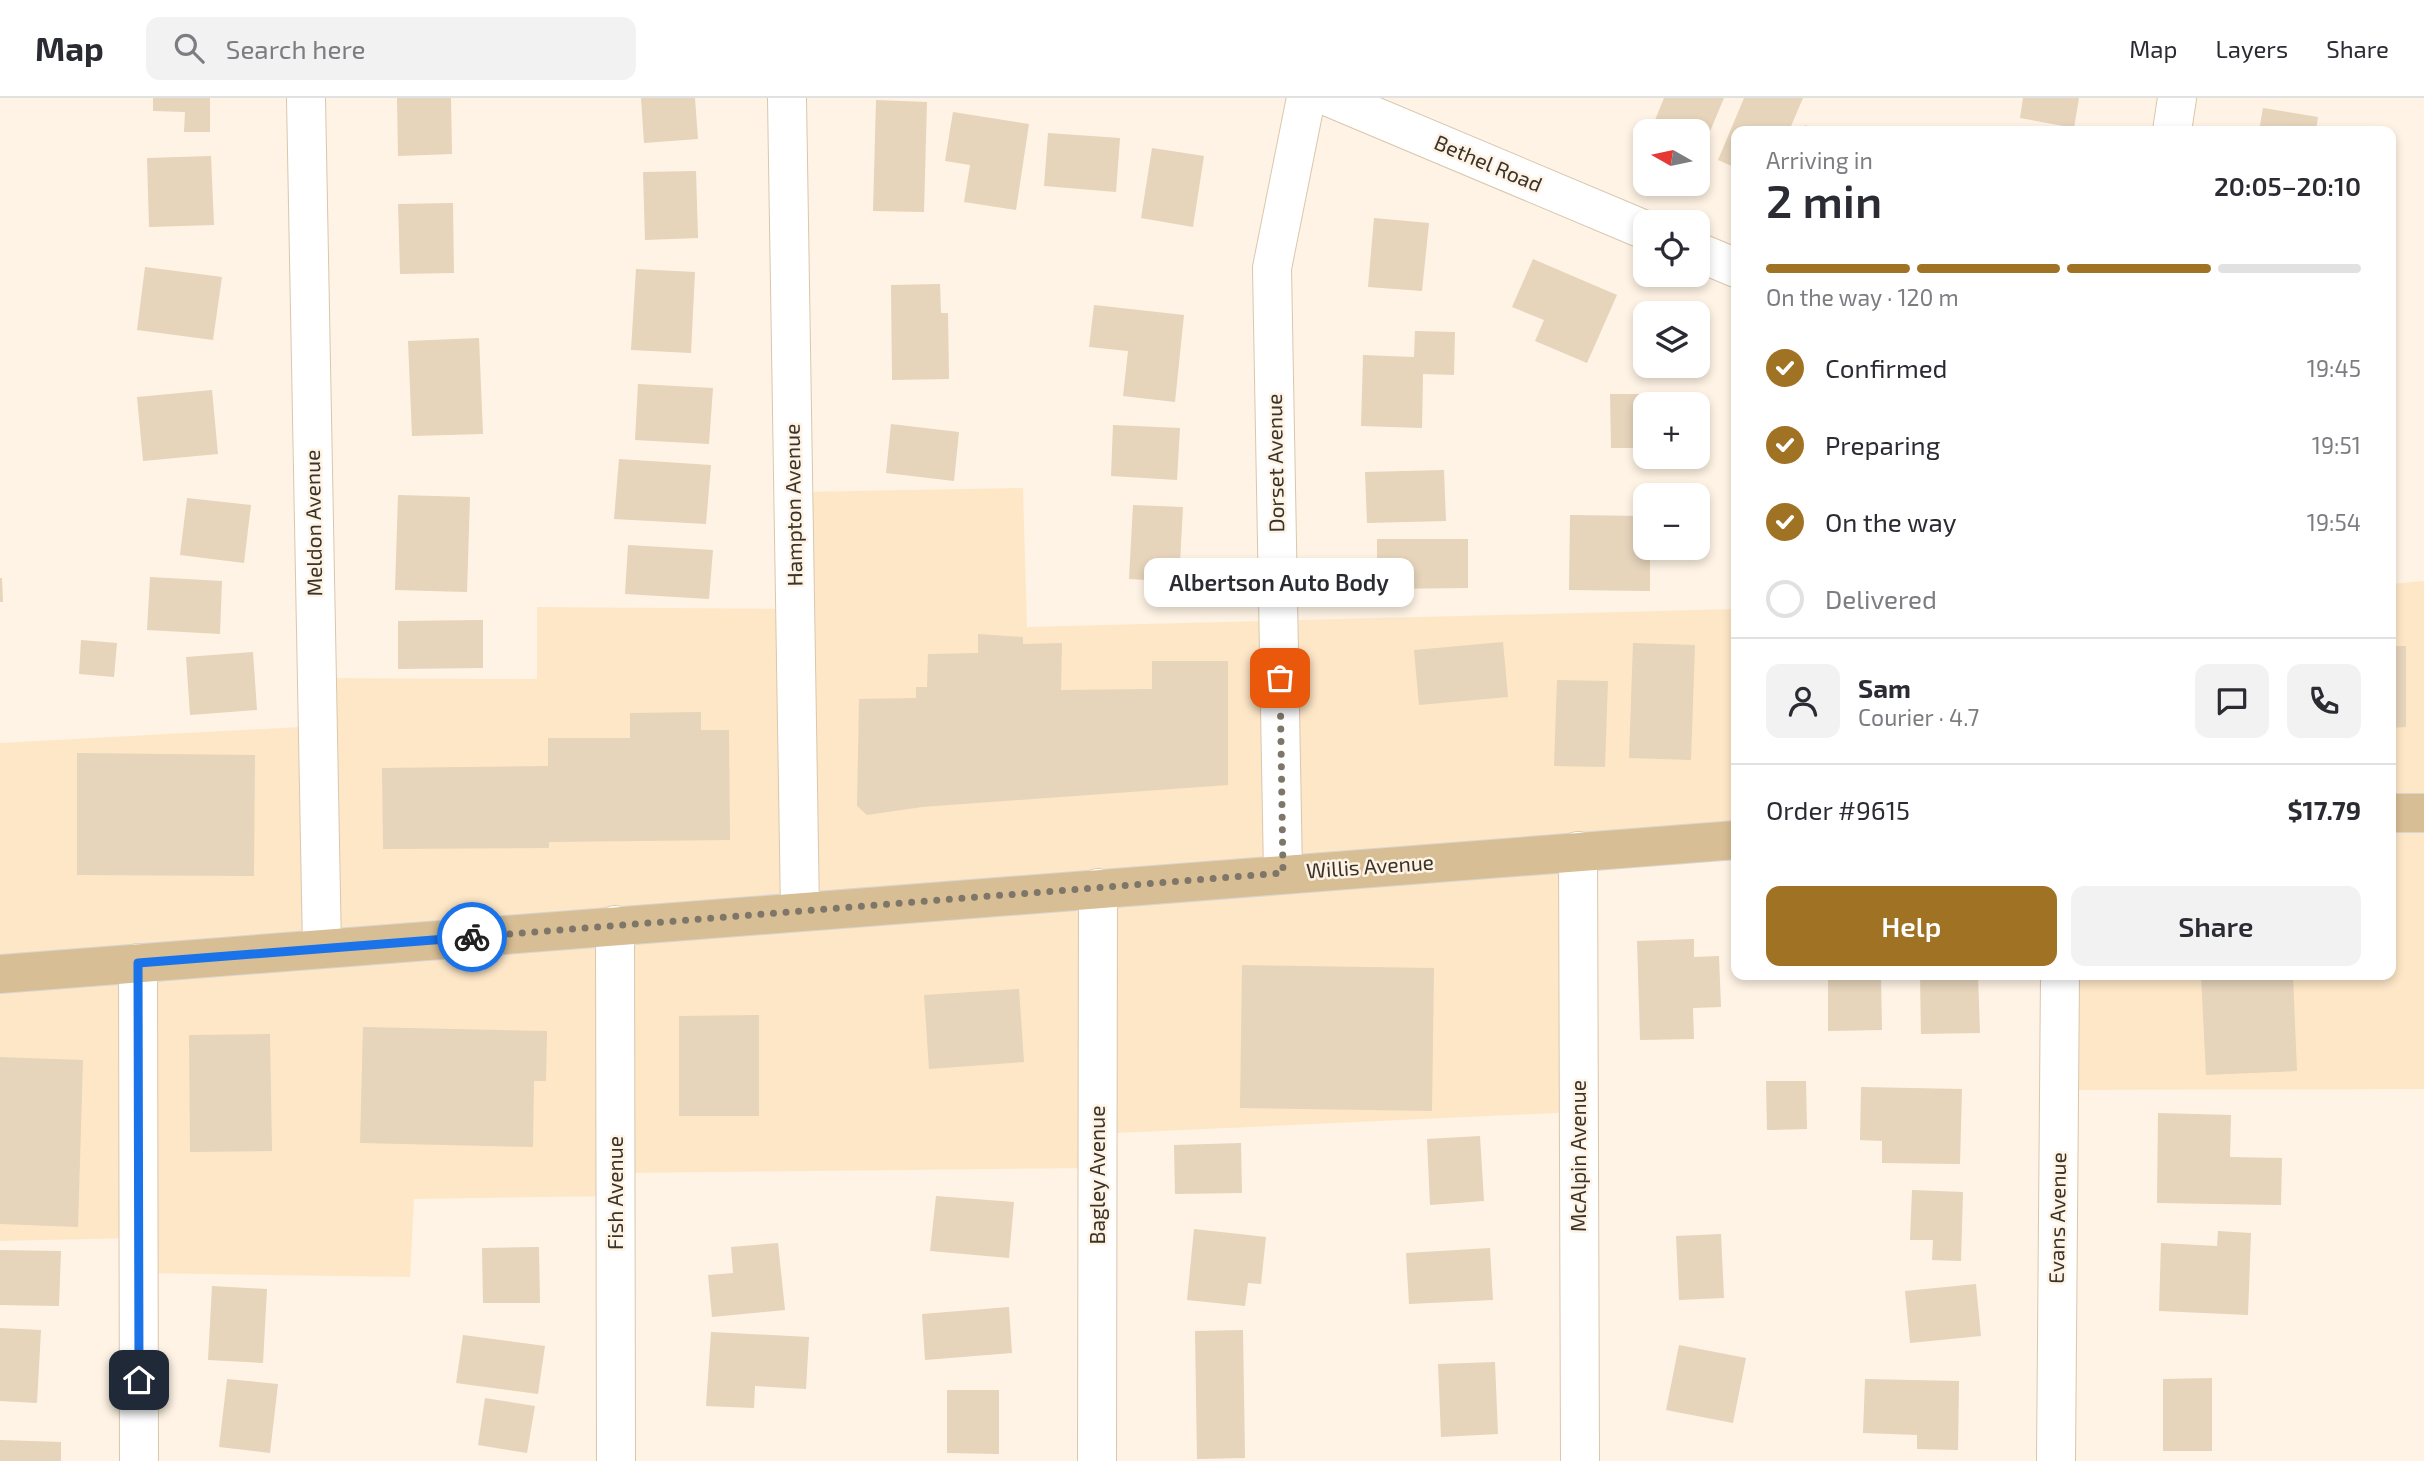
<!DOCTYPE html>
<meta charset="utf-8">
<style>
:root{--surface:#fff;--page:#f2f2f3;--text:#2b2b33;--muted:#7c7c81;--line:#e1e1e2;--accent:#a07224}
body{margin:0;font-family:"Exo 2",sans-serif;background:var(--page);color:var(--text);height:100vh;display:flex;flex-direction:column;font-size:26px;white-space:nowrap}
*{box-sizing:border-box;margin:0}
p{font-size:23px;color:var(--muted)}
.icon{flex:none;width:38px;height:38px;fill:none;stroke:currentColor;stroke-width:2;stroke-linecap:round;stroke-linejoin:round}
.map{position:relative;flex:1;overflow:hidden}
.panel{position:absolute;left:1731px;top:28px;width:665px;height:854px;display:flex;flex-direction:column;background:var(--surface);border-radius:14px;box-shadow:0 4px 10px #0003}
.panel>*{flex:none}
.needle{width:46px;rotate:279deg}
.tools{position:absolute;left:1633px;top:21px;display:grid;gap:14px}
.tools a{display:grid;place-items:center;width:77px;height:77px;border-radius:14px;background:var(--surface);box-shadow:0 4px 10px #0003;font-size:35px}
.pin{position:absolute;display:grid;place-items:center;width:60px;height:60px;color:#fff;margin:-30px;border-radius:14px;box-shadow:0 4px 10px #0006}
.courier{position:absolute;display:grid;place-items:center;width:70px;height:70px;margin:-35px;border:5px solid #1a73e8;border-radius:50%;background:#fff;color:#222;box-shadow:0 2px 9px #0007}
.bubble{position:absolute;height:49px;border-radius:14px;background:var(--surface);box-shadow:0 4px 10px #0003;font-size:23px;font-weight:600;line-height:49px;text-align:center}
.summary em{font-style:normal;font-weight:600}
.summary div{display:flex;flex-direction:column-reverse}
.summary{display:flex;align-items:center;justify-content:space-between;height:119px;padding:0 35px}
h1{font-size:46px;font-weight:600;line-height:52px}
.bar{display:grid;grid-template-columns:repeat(4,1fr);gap:10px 7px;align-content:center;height:84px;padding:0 35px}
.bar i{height:9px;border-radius:5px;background:var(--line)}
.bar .active{background:var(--accent)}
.bar p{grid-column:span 4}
.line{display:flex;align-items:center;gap:18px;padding:0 35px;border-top:2px solid var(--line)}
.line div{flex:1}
.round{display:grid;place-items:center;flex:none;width:74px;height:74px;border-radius:14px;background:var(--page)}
ol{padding:0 35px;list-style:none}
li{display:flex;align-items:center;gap:21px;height:77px}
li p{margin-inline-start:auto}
li .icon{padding:7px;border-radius:50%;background:var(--accent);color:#fff;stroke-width:4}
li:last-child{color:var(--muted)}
li i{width:38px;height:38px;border:4px solid var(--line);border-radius:50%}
.button{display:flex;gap:14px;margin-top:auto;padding:14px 35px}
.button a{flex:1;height:80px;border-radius:14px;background:var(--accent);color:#fff;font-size:28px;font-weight:600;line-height:80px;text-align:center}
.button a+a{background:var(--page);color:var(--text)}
header{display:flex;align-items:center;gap:42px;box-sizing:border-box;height:98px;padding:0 35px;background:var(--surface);border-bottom:2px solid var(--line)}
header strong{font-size:33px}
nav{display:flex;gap:38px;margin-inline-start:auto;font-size:24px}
.search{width:490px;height:63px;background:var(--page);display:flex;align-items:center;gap:18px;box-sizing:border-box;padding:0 24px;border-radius:14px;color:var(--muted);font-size:26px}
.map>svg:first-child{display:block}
.built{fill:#fee7c7}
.building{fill:#e6d4bb}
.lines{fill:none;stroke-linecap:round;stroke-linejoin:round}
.minor-casing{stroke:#d9c7ae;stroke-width:40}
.major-casing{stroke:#d8d6d4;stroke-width:40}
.minor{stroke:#fff;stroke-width:38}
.major{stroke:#d8be94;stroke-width:38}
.done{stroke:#7f766a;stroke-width:7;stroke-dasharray:0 12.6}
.route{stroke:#1a73e8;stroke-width:9}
.labels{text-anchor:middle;stroke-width:5;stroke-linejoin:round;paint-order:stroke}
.street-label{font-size:21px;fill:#3a3329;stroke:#fef3e4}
</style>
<header>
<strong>Map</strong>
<div class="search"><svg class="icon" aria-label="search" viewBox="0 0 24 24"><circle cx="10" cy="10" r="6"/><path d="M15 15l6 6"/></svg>Search here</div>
<nav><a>Map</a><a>Layers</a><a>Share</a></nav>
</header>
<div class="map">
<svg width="2424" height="1363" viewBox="0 0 2424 1363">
<rect width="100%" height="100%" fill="#fef3e4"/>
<path class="built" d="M1023 390 1027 529 1736 511V742L1578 754V1014L1094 1036 1093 1070 616 1075 615 1098 414 1101 410 1179 137 1175V1140L0 1143V645L318 628V580L537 581V509L795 511 799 394Z
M2424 483V991L2060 992 2059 877H2390L2391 486Z"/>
<path class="building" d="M153 0H210V34H184L185 14 153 13Z
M397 0H451L452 56 398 58Z
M641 0H695L698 41 644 45Z
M1664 0H1724L1706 43 1698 40V33H1683L1655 22Z
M1744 0H1803L1789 33H1736V70L1718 62Z
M2023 0H2079L2074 30 2020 20Z
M876 2 927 4 924 114 873 113Z
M2263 10 2318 19 2316 33H2259Z
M953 14 1029 26 1016 112 964 104 970 67 945 63Z
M1805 27 1821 33H1802Z
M1048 35 1120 40 1116 94 1044 88Z
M1152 50 1204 58 1193 129 1141 120Z
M211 58 214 127 149 129 147 60Z
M696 73 698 140 645 142 643 74Z
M453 105 454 175 400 176 398 106Z
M1374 120 1429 125 1422 193 1368 189Z
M1533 161 1617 197 1587 265 1535 243 1544 222 1512 209Z
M145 169 222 179 213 242 137 232Z
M636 171 695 174 691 255 631 252Z
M940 186 941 215H948L949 281 892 282 891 187Z
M1094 207 1184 217 1175 304 1123 298 1128 253 1089 249Z
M1415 233 1455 234 1454 277 1423 276 1422 330 1361 328 1363 257 1414 259Z
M479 240 483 336 412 338 408 243Z
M638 286 713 290 709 346 635 342Z
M212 292 218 356 143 363 137 299Z
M1610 296H1681V306H1645V350H1611Z
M891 326 959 334 954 383 886 375Z
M1113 327 1180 330 1177 382 1111 378Z
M619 361 711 367 706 426 614 421Z
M1444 372 1446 423 1367 425 1365 374Z
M398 397 470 399 467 494 395 492Z
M187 400 251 407 244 465 180 457Z
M1133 407 1183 409 1179 484 1129 481Z
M1570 417 1645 418V450H1650V493L1569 492Z
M1377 441H1468V490L1377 491Z
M628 447 713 452 709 501 625 496Z
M150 479 222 483 220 536 147 532Z
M0 480H2L3 504H0Z
M483 522V570L398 571V523Z
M978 536 1023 539V546L1062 545 1061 592 1152 591V563H1228V687L922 709 867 717 857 708 859 601 916 600V589H927L928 556 978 555Z
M81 542 117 545 114 579 79 576Z
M1503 544 1508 599 1419 607 1414 552Z
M1633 545 1695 547 1691 662 1629 660Z
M2390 548H2406V629L2390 630Z
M253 554 257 612 190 617 186 559Z
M1557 582 1608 583 1605 669 1554 668Z
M701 614V632H729L730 742 549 744V750L383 751 382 670 548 668V640H630V615Z
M77 655 255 657 254 778 77 777Z
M1694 841V859L1719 858 1721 909 1693 910 1694 941 1640 942 1637 843Z
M1242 867 1434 870 1432 1013 1240 1010Z
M1828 877H1881L1882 932 1828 933Z
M1920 877H1978L1980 935 1921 936Z
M2234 877H2293L2297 973 2206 977 2201 878Z
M1019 891 1024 964 929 971 924 897Z
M759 917V1018H679V918Z
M363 929 547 933 546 983H534L533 1049 360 1045Z
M270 936 272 1053 190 1054 189 937Z
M0 959 83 962 78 1129 0 1126Z
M1766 983H1806L1807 1031 1767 1032Z
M1861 989 1962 991 1960 1066 1882 1065V1043L1860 1042Z
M2158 1015 2231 1017 2230 1059 2282 1060 2281 1107 2157 1105Z
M1480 1038 1484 1103 1430 1107 1427 1041Z
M1241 1045 1242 1095 1175 1096 1174 1047Z
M1912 1092 1963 1094 1961 1163 1932 1162 1933 1142H1910Z
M936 1098 1014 1104 1009 1160 930 1153Z
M1194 1131 1266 1139 1261 1186 1248 1185 1245 1208 1187 1202Z
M2218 1133 2251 1135 2248 1217 2159 1213 2161 1145 2217 1148Z
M1721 1136 1724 1200 1679 1202 1676 1138Z
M778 1145 785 1212 712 1219 708 1177 733 1175 731 1149Z
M539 1149 540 1205H483L482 1150Z
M1490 1150 1493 1202 1409 1206 1406 1155Z
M0 1152 61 1153 59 1208 0 1207Z
M1976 1186 1981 1238 1910 1245 1905 1193Z
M212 1188 267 1191 263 1265 208 1262Z
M1009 1209 1012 1255 925 1262 922 1216Z
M0 1230 41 1232 37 1305 0 1303Z
M1243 1232 1245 1360 1197 1361 1195 1233Z
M711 1234 809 1239 806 1291 755 1288 754 1310 706 1308Z
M463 1237 545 1248 538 1296 456 1285Z
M1679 1247 1746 1260 1733 1325 1666 1312Z
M1495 1264 1498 1336 1441 1339 1438 1266Z
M2212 1280V1353H2163V1281Z
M227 1281 278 1286 270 1355 219 1349Z
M1865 1281 1959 1283 1958 1352 1917 1351V1337L1863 1335Z
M947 1292H999V1356L947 1355Z
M485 1300 535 1308 527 1355 478 1347Z
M0 1342 61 1344V1363H0Z"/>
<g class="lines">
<defs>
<path id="minor" d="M306 0 322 851
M787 0 800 814
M1331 0 1645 132
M2172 33 2177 0
M1698 154 1736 170
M1578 753 1580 1363
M1283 775 1272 170 1306 0
M615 827 616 1363
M138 865 139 1363
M1097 1363 1098 790
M2056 1363 2060 877"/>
<path id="major" d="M2390 715H2424
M0 876 1736 742"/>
</defs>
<use href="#minor" class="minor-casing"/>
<use href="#major" class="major-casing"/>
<use href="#minor" class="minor"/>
<use href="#major" class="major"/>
</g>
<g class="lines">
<path class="done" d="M472 839 1283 775 1280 580"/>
<path class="route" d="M139 1282 138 865 472 839"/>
</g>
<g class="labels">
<g class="street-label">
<text transform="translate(1488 66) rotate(23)" y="7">Bethel Road</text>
<text transform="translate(1276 365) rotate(-91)" y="7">Dorset Avenue</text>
<text transform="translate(794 407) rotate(-91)" y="7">Hampton Avenue</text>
<text transform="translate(314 425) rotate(-91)" y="7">Meldon Avenue</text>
<text transform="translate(1370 769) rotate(-4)" y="7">Willis Avenue</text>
<text transform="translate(1579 1058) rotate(-90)" y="7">McAlpin Avenue</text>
<text transform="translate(1098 1077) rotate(-90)" y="7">Bagley Avenue</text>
<text transform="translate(616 1095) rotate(-90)" y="7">Fish Avenue</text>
<text transform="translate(2058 1120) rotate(-89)" y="7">Evans Avenue</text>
</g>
</g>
</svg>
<div class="tools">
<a><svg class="needle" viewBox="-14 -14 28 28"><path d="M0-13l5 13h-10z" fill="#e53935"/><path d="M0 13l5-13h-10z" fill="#7c7c81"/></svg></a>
<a><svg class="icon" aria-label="locate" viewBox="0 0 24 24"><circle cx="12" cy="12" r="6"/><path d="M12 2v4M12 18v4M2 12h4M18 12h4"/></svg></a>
<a><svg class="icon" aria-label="layers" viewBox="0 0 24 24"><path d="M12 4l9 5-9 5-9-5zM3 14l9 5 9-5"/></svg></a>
<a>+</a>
<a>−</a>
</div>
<div class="pin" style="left:1280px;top:580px;background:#ea580c"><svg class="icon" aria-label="bag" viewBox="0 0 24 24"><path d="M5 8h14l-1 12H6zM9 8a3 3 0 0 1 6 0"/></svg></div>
<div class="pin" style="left:139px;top:1282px;background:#1f2937"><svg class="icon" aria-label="home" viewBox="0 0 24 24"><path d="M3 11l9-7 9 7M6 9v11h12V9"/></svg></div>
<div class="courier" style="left:472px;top:839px"><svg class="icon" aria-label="bike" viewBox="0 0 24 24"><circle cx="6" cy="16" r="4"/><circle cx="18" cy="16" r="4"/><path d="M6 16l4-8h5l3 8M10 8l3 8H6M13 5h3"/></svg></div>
<div class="bubble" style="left:1144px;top:460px;width:270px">Albertson Auto Body</div>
<section class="panel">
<div class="summary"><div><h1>2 min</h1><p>Arriving in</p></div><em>20:05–20:10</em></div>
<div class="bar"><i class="active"></i><i class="active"></i><i class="active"></i><i></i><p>On the way · 120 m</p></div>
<ol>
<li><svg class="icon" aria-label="check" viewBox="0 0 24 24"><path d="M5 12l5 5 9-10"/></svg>Confirmed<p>19:45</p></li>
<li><svg class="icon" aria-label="check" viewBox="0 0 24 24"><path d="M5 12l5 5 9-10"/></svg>Preparing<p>19:51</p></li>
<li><svg class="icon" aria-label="check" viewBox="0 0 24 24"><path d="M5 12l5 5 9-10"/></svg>On the way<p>19:54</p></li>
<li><i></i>Delivered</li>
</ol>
<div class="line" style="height:126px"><a class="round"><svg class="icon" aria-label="person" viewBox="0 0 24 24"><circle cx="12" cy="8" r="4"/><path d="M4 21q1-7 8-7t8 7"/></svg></a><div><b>Sam</b><p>Courier · 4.7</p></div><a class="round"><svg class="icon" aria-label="chat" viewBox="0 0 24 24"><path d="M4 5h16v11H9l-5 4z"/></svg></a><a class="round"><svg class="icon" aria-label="phone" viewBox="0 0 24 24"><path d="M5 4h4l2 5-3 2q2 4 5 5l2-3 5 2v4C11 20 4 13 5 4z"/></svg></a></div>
<div class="line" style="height:91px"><div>Order #9615</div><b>$17.79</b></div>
<div class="button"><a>Help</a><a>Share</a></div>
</section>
</div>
